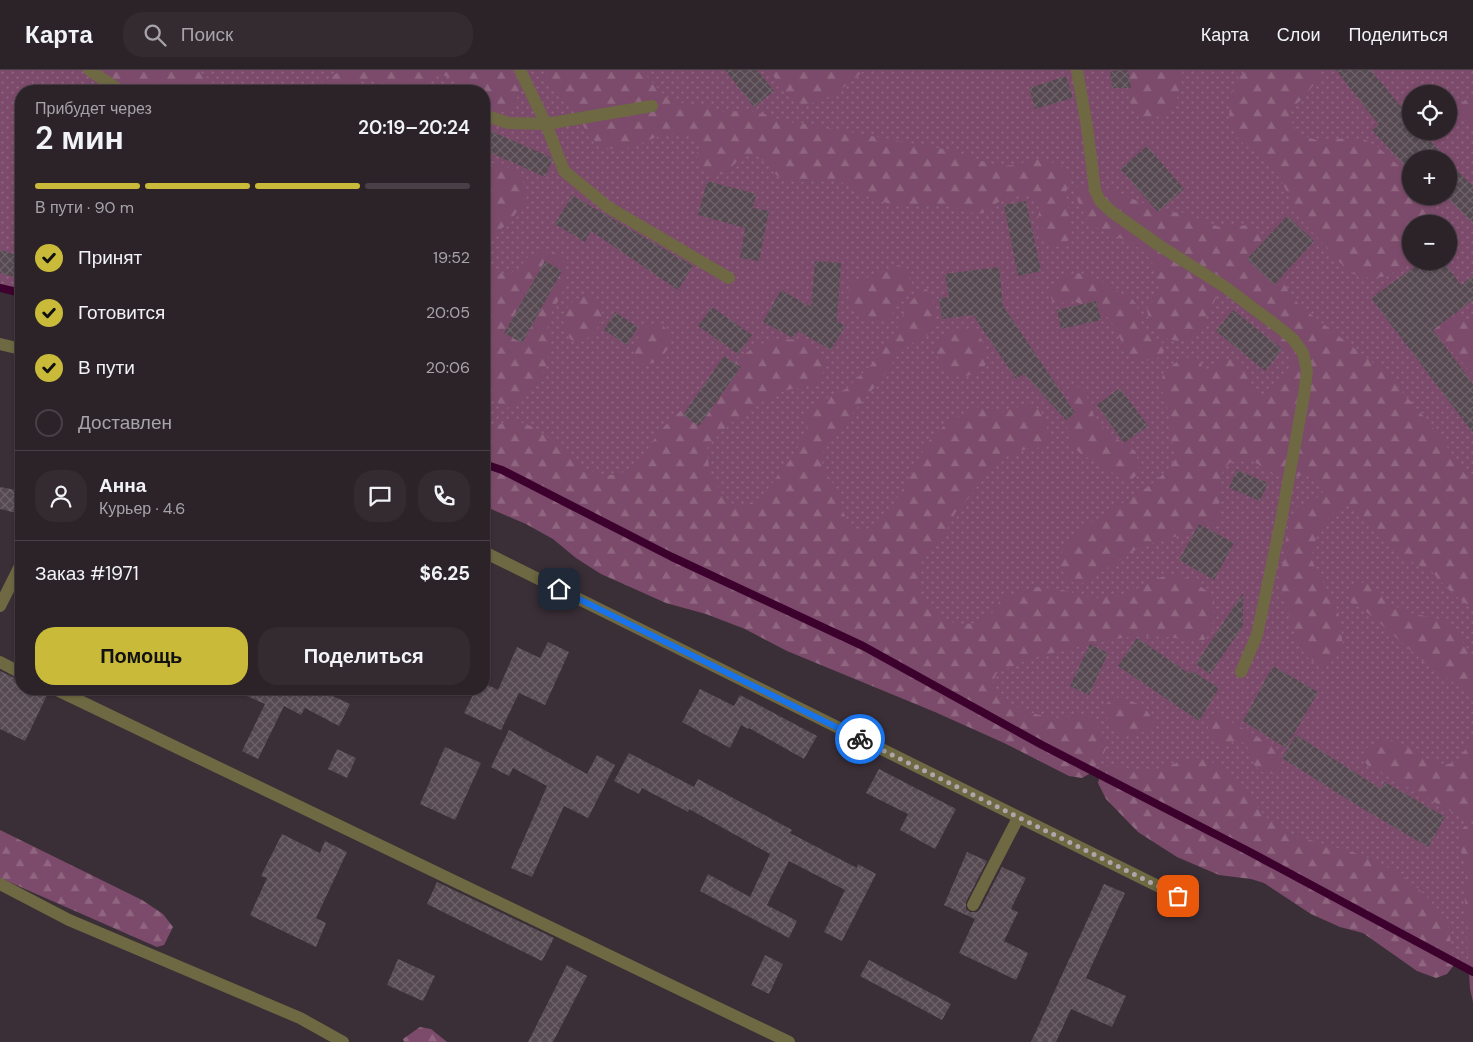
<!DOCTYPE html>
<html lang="ru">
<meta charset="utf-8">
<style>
:root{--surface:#2c2329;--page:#342b31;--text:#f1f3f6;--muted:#a6a4a8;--line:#484046;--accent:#caba3a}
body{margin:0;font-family:"DM Sans",sans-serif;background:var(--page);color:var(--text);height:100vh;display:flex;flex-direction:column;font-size:19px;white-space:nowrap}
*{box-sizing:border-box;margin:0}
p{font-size:16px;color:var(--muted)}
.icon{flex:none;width:28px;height:28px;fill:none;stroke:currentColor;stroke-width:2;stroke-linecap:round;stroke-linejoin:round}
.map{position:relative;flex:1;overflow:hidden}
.panel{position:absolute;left:15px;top:15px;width:475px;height:610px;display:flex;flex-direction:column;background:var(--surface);border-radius:20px;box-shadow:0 1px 4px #0004,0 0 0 1px var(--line)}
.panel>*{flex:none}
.buttons{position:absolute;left:1402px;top:15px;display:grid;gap:10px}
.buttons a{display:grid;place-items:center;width:55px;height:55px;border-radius:50%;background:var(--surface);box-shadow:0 1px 4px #0004,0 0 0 1px var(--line);font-size:25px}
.pin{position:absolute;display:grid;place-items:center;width:42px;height:42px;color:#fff;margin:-21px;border-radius:10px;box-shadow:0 2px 8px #0006}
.courier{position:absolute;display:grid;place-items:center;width:50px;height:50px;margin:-25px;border:4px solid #1a73e8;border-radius:50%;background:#fff;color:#222;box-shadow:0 1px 6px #0007}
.head em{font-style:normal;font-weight:600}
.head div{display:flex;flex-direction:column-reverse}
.head{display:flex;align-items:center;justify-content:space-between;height:85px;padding:0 20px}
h1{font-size:32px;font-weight:600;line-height:38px}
.bar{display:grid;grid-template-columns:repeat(4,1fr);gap:8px 5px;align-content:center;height:60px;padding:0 20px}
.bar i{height:6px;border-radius:4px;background:var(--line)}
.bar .active{background:var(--accent)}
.bar p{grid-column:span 4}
.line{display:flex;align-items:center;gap:12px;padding:0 20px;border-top:1px solid var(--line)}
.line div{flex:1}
.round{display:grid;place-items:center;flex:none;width:52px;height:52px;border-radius:20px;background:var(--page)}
ol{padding:0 20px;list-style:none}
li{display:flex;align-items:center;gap:15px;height:55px}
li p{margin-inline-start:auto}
li .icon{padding:5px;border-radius:50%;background:var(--accent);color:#111;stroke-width:4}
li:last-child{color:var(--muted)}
li i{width:28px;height:28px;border:2px solid var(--line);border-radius:50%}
.primary-button{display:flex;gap:10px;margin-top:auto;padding:10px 20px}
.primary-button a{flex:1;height:58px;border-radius:20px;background:var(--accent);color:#111;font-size:20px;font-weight:600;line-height:58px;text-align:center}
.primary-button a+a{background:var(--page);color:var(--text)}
header{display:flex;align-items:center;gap:30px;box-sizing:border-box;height:70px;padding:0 25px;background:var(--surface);border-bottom:1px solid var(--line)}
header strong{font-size:24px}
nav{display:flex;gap:28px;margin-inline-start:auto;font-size:18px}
.search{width:350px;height:45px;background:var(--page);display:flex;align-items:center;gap:12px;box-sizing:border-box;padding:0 18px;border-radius:20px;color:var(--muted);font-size:19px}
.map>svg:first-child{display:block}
.grass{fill:url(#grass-dots);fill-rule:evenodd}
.forest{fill:url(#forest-firs)}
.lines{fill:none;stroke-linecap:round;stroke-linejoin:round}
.stream{stroke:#3c022d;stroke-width:8}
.building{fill:url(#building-cross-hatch)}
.minor{stroke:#6e6942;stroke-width:12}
.done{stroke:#afa5ab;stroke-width:5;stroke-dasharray:0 9}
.route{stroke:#1a73e8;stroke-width:6}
</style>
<header>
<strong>Карта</strong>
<div class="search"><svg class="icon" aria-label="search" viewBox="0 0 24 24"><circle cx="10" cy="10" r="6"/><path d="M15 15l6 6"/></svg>Поиск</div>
<nav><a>Карта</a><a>Слои</a><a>Поделиться</a></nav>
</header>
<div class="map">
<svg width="1473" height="972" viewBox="0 0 1473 972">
<defs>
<pattern id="grass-dots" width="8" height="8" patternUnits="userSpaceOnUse" patternTransform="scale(1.25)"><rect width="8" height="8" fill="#7c4b6b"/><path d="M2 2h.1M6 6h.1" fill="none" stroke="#8f6580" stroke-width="1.8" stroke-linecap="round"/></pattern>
<pattern id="forest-firs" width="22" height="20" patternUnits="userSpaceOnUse" patternTransform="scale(1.25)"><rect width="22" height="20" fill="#7c4b6b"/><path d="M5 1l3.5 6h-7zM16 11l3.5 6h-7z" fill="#8f6580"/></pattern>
<pattern id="building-cross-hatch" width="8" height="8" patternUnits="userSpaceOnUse" patternTransform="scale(1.25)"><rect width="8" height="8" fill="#564951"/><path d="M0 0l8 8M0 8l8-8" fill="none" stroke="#6f636a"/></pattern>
</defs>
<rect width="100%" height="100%" fill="#3b2f37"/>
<path class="grass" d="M0 0H1473V898L1042 675 484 394V21H21V223L0 218ZM1411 24H1449V61H1411ZM1411 89H1449V126H1411ZM1411 154H1449V191H1411Z"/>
<path class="forest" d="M106 0H197L211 11 220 21H110Z
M342 0H512C522 22 522 24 506 42H489L484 39V21H467C459 11 444 0 431 9 424 15 421 20 411 21 402 22 391 16 382 13 375 12 369 11 362 10L350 21H308Z
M547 0H641L664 25 675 32 706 36 725 43 742 40 770 45 784 52 799 53 949 80 997 96 1017 95 1032 89 1047 90 1066 98 1071 103 1070 113 1066 122 1072 165 1063 177C1050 177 1040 169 1038 155 1037 150 1039 143 1040 139L1030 127C1005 125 1000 131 980 144 974 143 967 142 961 140 956 138 952 134 947 134 925 133 904 138 883 132 867 128 853 116 838 111 821 106 805 115 789 111 770 107 768 88 753 85 735 82 730 112 710 103 706 101 702 97 697 94V82L700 76 693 66C689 65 683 64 678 63 646 63 618 98 589 65 582 56 579 43 572 34 561 21 544 22 547 0Z
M769 0H865C842 18 834 29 803 35L789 27Z
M1128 0H1182C1184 16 1177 37 1162 45 1156 48 1148 48 1142 49 1125 36 1129 20 1128 0Z
M1247 0H1317L1320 7 1303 28 1291 39 1292 52 1298 64 1316 70 1351 68 1366 70 1379 78 1411 107V126H1430L1435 149 1434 154H1411V190L1402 199 1382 207 1360 208 1345 198 1305 154 1292 138 1288 124 1274 97 1239 70 1229 55 1230 27 1238 8Z
M1473 26V55L1463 51 1459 37 1467 28Z
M484 93C499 92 516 97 523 112 525 117 526 124 527 129L509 152 490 169 486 183 491 199 505 205 517 200 528 187 541 181 555 183 566 195C566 201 567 209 565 215 563 226 551 239 548 253 546 259 551 266 550 272 550 302 533 327 506 338L484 324Z
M1092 112 1140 132 1171 142 1185 143 1219 157 1250 155 1259 163 1288 221 1300 236 1384 301 1425 348 1454 386 1464 403 1473 412V539L1453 524 1432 502 1395 483 1378 467 1361 443 1348 435 1338 439 1328 448 1318 462 1313 479 1312 491 1338 540 1343 576 1342 582 1333 590 1323 594 1310 590 1299 577 1282 524 1281 502 1289 451 1296 438 1315 430 1324 421 1322 413 1312 404C1302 405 1291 408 1281 407 1272 406 1265 399 1258 394 1251 390 1243 387 1236 390 1214 396 1221 429 1219 448L1211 456 1140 477 1084 513 1069 512 1059 495C1060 490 1061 484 1063 480 1091 439 1155 428 1178 384L1170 369 1171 350 1161 317 1163 303 1179 290 1194 286 1200 290 1204 302H1211L1223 290 1233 287 1246 296 1254 322 1265 328 1274 320 1291 295V283L1235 226 1225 225 1217 226 1201 258 1189 271C1165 272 1149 264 1147 238 1150 234 1155 230 1156 226 1165 204 1148 181 1129 172 1119 167 1107 164 1097 158 1085 149 1077 134 1075 119L1080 115Z
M899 195 908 199 912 214 903 226 890 248 877 253C859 245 842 235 851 212L877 205 889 198Z
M1078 203C1097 206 1104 213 1120 223 1127 226 1132 227 1136 234 1140 243 1140 255 1147 263 1152 271 1160 270 1166 275 1164 283 1160 289 1151 290 1118 294 1124 259 1105 245 1100 242 1078 232 1073 231 1066 231 1060 234 1053 232L1050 225C1055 208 1060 206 1078 203Z
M926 219 932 225 936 258 924 268 912 273 897 286 882 308 838 361 823 383 822 397 840 424 842 440 850 456 861 462 876 454 889 440 901 422 928 372 949 351 976 337 1003 342 1030 333 1041 341 1051 367 1045 373 1037 378H1029L1009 385 985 403 974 422 955 443 946 461 934 473 920 495 919 514 920 524 937 544 958 555 974 553 992 543 1001 529 1019 521 1038 517 1059 519 1092 528 1122 526 1161 507 1176 505 1192 511 1207 521 1214 530 1212 562 1204 570C1186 571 1169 566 1151 566 1127 565 1106 571 1083 576 1052 582 1024 589 996 604L992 616C1005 635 1033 646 1057 648 1063 648 1070 645 1076 644 1081 644 1087 646 1091 647L1102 662 1107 677 1099 692 1089 704 1082 708 1069 706 1004 673 935 642 787 581 745 559 706 544 666 533 601 504 576 488 553 469 526 454 484 436V367C490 361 500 352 509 351 555 350 580 425 628 400 640 394 654 367 664 357 681 339 700 325 718 309 729 299 740 286 752 279 766 269 783 269 800 270 817 272 833 292 820 308 811 320 794 316 782 322 754 334 726 354 707 378L709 398 720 421 733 434 747 435 762 426 790 390 807 362 806 347 812 335 846 319 871 295 895 264 907 236 918 223Z
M585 225C614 237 602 262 579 273L570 269C568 263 563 255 563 249 564 236 575 229 585 225Z
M1455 238 1466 251 1473 250V304L1416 243Z
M658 253C667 255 668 265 671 274 663 286 659 293 644 295L635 286C634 271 641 255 658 253Z
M959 260H974C985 272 989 280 985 296 977 302 966 309 956 306 945 302 930 282 938 270 943 264 952 262 959 260Z
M1077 317C1092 323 1088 342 1099 354 1108 365 1123 372 1135 381L1137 386 1139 403 1131 410 1121 409 1096 391 1082 385 1071 374 1067 364 1068 349 1072 337 1069 326 1073 319Z
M1356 512C1377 512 1381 528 1397 537 1410 545 1426 545 1441 550 1451 555 1468 577 1473 588 1473 595 1473 623 1473 633 1464 615 1441 606 1425 593 1404 575 1384 556 1363 539L1351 533 1346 522Z
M1115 627C1134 632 1147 633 1154 654 1139 668 1117 672 1108 650 1106 645 1106 638 1106 634Z
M1216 642C1236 657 1259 665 1279 681L1280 699 1274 703 1265 704 1254 695 1250 682 1245 673 1235 671 1222 676 1214 673 1207 662 1210 649Z
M1473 665V749H1465L1367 695 1361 686 1368 677 1388 669C1395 672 1403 675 1410 679 1442 698 1455 705 1473 665Z
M1195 687 1212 692 1232 706 1266 747 1289 764 1355 783 1376 791 1408 809 1431 831 1444 846 1449 859 1454 895 1447 904 1436 908 1417 901 1363 863 1340 857 1311 844 1264 813 1251 809 1219 805 1177 787 1138 762 1106 729 1098 713 1102 698C1106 697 1110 696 1114 696 1124 696 1134 701 1145 700 1163 700 1178 691 1195 687Z
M1465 756 1473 758V932L1470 919 1464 815 1467 802 1459 773 1460 761Z
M0 760 142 830 163 844 173 857 164 875 157 877 0 808Z
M420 957 431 959 447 972H404L403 969Z"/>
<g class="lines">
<path class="stream" d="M0 218 21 223
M484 394 502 400 672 487 863 576 1042 675 1248 781 1473 902"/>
</g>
<path class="building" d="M725 0H757L774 21 754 37Z
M1128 0 1131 18H1112L1110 1Z
M1336 0H1371L1411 49V61H1422L1447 89H1411V103L1372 60 1379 55Z
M1066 6 1073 28 1035 39 1029 18Z
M484 58 550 87 552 91 545 107 484 80Z
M1147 76 1184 119 1158 142 1120 99Z
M1449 93 1473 116V153L1449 130Z
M707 111 756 124 753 138 769 141 759 191 740 188 745 158 698 145Z
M572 125 693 196 678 220 591 161 585 172 555 154Z
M1026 131 1041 201 1018 206 1004 135Z
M1287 146 1314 171 1274 215 1247 189Z
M0 180 21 186V209L0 203Z
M545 191 562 201 522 273 504 263Z
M815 191 841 193 837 251 845 256 831 280 798 261 793 268 763 252 781 220 811 237Z
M1423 191H1444L1461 215 1473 206V230L1433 260 1473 314V363L1371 228Z
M999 197 1003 236 1075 343 1066 350 1024 304 1016 309 973 245 942 249 939 228 949 227 945 204Z
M1096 231 1101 250 1061 259 1057 240Z
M712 237 752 265 738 284 698 256Z
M1233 240 1282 279 1265 301 1216 261Z
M615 242 638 257 627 275 604 260Z
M724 286 741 297 699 356 683 345Z
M1120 318 1148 356 1124 373 1097 335Z
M1237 400 1268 413 1260 431 1229 418Z
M0 417 21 421V444L0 439Z
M1199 454 1234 473 1214 510 1179 490Z
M1243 523V556L1210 604 1196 594Z
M1137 568 1190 604 1192 601 1219 618 1199 651 1118 596Z
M548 572 569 582 545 635 519 623 501 660 464 643 476 619H484V613L498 620 517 577 540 588Z
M1090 574 1108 583 1089 625 1070 616Z
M1273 596 1318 622 1286 678 1243 651Z
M0 601 21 611V619H47L48 623 25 671 0 659Z
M231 619H317L350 634 339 656 305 638 301 645 284 636 258 689 242 681 265 634Z
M700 619 734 636 740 625 817 666 804 689 749 658 748 659 741 655 730 678 682 652Z
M509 660 587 704 597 685 615 695 588 748 564 736 532 807 511 798 547 716 513 698 509 706 491 697Z
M1296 665 1381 719 1385 712 1445 747 1428 777 1355 734 1282 688Z
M445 677 481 693 455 750 420 734Z
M337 679 356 688 347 708 328 699Z
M629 683 694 717 698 709 792 760 790 763 857 798 858 794 876 804 842 871 824 862 845 820 789 791 767 835 797 851 789 868 700 821 708 804 750 827 770 784 689 739 688 742 642 718 639 724 614 711Z
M879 699 956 739 935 779 900 760 908 744 866 723Z
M282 764 320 783 325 771 347 782 316 848 326 853 316 877 250 845 267 808 261 806Z
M967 782 987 791 966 832V839L970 842H977L980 839 1002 797 1026 808 1011 839 1018 842 1004 871 1028 883 1016 910 959 883 975 849 944 835Z
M437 812 554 868 542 891 427 834Z
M1104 814 1125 823 1086 908 1126 926 1112 957 1071 939 1056 972H1031Z
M765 885 783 894 769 924 751 915Z
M398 889 435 906 423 931 387 915Z
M869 890 951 934 942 950 860 906Z
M567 895 587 906 553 972H528Z"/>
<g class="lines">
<path class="minor" d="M89 0 121 21
M520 0 546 54 564 101 608 137 729 208
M1077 0 1087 57 1095 120 1100 131 1112 142 1160 176 1225 217 1281 259 1293 269 1303 283 1307 301 1304 325 1281 451 1257 565 1241 602
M375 21 388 20 394 21
M484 45 508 53 546 54 652 36
M0 274 21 279
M484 482 1178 826
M0 536 21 494
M0 592 21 603
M55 619 789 972
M0 814 69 850 300 948 343 972
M973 835 1018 748"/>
</g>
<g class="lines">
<path class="done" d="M860 669 1178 826"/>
<path class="route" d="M559 519 860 669"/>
</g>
</svg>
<div class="buttons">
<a><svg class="icon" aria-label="locate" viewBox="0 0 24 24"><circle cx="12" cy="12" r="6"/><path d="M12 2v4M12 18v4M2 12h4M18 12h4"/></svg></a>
<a>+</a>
<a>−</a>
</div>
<div class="pin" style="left:1178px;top:826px;background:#ea580c"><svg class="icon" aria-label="bag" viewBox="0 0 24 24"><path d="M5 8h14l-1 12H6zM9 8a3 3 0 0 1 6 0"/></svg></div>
<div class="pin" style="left:559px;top:519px;background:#1f2937"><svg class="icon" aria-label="home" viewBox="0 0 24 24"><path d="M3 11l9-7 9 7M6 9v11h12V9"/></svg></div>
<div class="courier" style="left:860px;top:669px"><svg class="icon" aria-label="bike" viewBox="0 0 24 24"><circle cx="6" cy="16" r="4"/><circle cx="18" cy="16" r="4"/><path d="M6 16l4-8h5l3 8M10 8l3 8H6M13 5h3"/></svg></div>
<section class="panel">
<div class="head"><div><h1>2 мин</h1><p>Прибудет через</p></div><em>20:19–20:24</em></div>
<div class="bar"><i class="active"></i><i class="active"></i><i class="active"></i><i></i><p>В пути · 90 m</p></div>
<ol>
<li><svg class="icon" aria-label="check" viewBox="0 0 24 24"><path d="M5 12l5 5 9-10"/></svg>Принят<p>19:52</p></li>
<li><svg class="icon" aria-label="check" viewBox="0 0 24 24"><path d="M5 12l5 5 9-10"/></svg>Готовится<p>20:05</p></li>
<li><svg class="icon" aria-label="check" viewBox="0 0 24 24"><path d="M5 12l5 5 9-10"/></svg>В пути<p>20:06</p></li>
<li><i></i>Доставлен</li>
</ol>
<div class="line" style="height:90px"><a class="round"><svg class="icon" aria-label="person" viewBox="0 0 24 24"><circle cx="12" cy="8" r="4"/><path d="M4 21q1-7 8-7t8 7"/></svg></a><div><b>Анна</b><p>Курьер · 4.6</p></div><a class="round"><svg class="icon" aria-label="chat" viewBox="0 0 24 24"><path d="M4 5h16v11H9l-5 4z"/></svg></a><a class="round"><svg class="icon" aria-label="phone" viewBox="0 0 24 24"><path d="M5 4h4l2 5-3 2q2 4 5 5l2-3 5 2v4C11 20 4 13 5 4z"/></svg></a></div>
<div class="line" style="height:65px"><div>Заказ #1971</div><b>$6.25</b></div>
<div class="primary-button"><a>Помощь</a><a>Поделиться</a></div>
</section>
</div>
